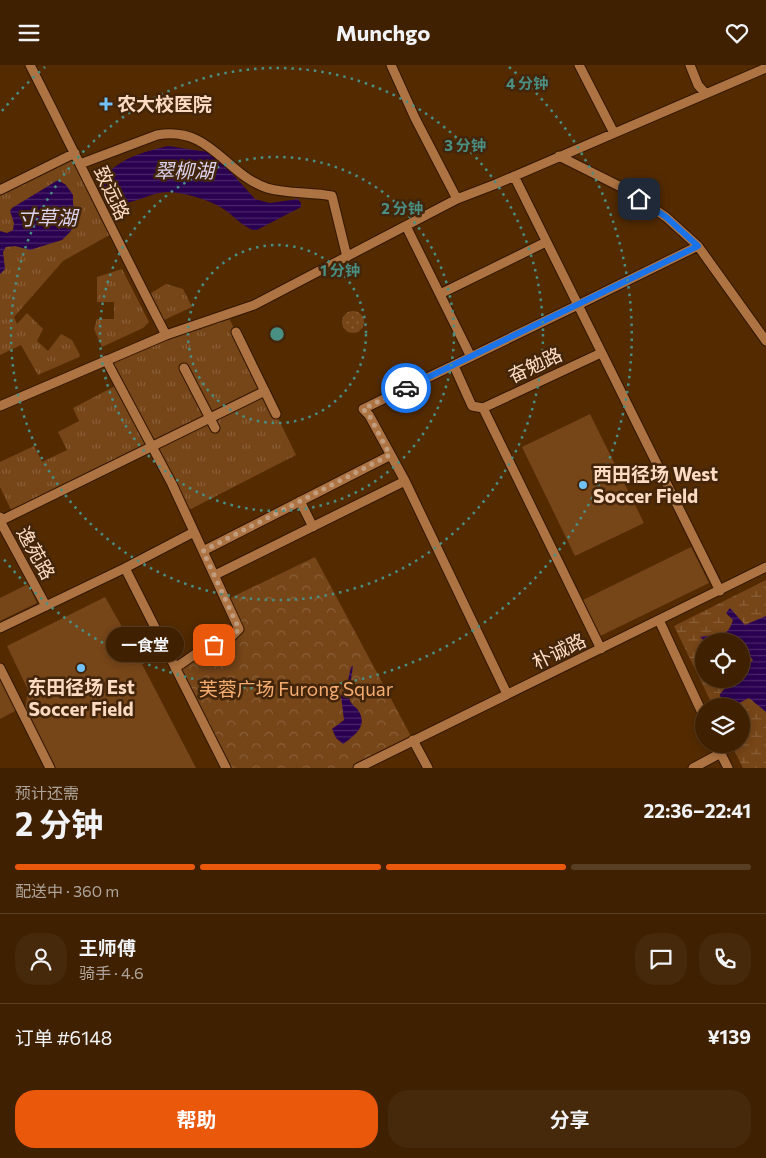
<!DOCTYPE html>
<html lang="zh">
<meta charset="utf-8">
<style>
:root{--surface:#3f2000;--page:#46280a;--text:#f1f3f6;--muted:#ada399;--line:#583e22;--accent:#ea580c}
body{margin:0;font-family:Commissioner,"Noto Sans SC",sans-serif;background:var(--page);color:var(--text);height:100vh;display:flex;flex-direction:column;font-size:19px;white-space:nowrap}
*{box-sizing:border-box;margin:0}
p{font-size:16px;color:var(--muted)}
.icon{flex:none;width:28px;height:28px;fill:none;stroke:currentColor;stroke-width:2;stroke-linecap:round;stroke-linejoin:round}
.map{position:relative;height:703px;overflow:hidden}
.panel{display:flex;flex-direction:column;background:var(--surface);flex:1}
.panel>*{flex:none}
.fabs{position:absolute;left:695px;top:568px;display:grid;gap:10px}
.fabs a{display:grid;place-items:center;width:55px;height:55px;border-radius:50%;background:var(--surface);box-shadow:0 2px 8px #0003,0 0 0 1px var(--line);font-size:25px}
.pin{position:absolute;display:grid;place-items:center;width:42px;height:42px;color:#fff;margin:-21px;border-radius:10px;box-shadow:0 2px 8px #0006}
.courier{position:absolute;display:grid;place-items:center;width:50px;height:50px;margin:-25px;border:4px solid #1a73e8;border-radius:50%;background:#fff;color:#222;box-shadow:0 1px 6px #0007}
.bubble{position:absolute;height:35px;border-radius:18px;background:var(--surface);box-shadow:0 2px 8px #0003,0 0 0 1px var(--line);font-size:16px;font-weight:700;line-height:35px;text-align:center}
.summary em{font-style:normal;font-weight:700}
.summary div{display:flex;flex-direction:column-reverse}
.summary{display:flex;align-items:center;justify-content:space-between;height:85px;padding:0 15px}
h1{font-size:32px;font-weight:700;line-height:38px}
.bar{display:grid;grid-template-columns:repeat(4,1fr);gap:8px 5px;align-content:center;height:60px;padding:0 15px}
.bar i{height:6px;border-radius:4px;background:var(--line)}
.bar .current{background:var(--accent)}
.bar p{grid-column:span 4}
.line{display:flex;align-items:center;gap:12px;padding:0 15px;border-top:1px solid var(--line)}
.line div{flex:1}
.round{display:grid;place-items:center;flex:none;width:52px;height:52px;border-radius:20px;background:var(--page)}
.cta{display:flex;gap:10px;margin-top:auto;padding:10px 15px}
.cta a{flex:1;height:58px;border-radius:20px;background:var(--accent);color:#fff;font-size:20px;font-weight:700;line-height:58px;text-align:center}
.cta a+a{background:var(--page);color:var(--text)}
header{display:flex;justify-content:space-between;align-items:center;height:65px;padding:0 15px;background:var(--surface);font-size:22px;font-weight:700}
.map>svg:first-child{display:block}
.grass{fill:url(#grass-tufts)}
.wetland{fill:url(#wetland-marsh);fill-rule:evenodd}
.park{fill:url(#park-crowns)}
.garden{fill:url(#garden-dots)}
.pitch{fill:#764518}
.water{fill:url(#water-rules)}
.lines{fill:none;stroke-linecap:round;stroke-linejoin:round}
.minor-casing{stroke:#321600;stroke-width:11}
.minor{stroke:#ae7342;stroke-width:9}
.done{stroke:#c19d7e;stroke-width:5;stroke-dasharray:0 9}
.route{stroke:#1a73e8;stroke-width:6}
.ring{fill:none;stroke:#4a8f83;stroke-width:2.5;stroke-dasharray:2.5 5}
.poi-dot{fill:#72c1f5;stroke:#42250a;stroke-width:2}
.labels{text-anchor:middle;stroke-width:5;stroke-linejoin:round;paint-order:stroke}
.poi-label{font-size:19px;font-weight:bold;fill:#fcdbc2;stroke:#42250a;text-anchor:start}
.street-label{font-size:19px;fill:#fcdbc2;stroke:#42250a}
.park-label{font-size:19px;fill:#f5ac71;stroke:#42250a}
.water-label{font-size:20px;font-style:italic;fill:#dbd3ef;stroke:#42250a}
.centre{fill:#4a8f83;stroke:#42250a;stroke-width:2.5}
.ring-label{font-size:15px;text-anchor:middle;font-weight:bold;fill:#4a8f83;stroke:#42250a;stroke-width:5;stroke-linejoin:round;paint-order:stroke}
</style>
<header><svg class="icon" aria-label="menu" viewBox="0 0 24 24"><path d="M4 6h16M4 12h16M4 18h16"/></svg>Munchgo<svg class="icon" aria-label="heart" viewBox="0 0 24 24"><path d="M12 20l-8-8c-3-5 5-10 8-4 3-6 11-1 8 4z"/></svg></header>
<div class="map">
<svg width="766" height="703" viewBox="0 0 766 703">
<defs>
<pattern id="grass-tufts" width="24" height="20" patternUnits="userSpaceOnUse" patternTransform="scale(1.25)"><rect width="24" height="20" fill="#764518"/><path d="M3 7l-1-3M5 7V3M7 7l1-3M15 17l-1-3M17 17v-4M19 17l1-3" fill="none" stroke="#8a5f38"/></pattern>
<pattern id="wetland-marsh" width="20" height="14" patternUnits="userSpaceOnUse" patternTransform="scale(1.25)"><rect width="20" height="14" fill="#764518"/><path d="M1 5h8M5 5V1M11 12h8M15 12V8" fill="none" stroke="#8a5f38"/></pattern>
<pattern id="park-crowns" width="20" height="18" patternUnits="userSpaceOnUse" patternTransform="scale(1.25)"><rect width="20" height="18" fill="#764518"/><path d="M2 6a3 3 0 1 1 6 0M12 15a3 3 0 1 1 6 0" fill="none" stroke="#8a5f38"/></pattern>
<pattern id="garden-dots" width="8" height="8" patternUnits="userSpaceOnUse" patternTransform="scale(1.25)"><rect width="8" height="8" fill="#764518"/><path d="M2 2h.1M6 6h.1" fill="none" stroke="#8a5f38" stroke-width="1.8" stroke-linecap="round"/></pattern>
<pattern id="water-rules" width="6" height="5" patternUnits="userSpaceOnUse" patternTransform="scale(1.25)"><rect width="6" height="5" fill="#2a0051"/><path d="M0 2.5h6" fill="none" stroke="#4a2568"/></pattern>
</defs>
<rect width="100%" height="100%" fill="#542b00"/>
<path class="grass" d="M75 88 113 168 63 196 14 252 17 259 27 248 43 264 37 276 48 286 61 269 72 275 80 290 79 292 38 310 21 280 0 290V125Z
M122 204 149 257 143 263 102 282 94 264 97 254H114V237H97V212Z
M166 219 183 224 192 242 164 255 151 228Z
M227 249 296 390 185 447 152 383 13 449 0 422V397L34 381 42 397 67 385 58 367 79 356 73 343 119 319 106 295Z"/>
<path class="wetland" d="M766 515V703H743L731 679H741V641H713L674 561ZM704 576H741V614H704Z"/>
<path class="park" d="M315 492 413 675 358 703H226L205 662 190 620 180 603 243 564 228 534Z"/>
<path class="garden" d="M342 257a11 11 0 1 1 22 0a11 11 0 1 1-22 0Z"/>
<path class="pitch" d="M590 349 644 458 575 491 522 382Z
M691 482 709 518 598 572 581 536Z
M28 519 37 538 0 556V533Z
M105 532 130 576 196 703H50L24 651 28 625 7 581Z
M0 610 17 645 0 654Z"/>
<path class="water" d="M168 81 208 87 221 96 255 134 270 138 298 134 301 138V142L257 165H253C242 161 233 150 222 143 207 134 188 129 171 127 150 126 129 143 111 138L106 131 102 113C123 92 140 88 168 81Z
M58 115 66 120 73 130V139L77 151 71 166 62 175 30 185 15 181 6 182 3 187 5 204 0 209V166L7 168 13 165 14 158 10 146 12 143Z
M730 543 745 560 766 551V647L749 633 733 641H722L720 629 733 614H741V607L753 595 746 587H741V576H705L700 572C717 568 727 575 733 555L726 548Z
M353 601 349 627 350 636C352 640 356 642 358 645 369 661 354 671 343 679L336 673 332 664 344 655 341 631 347 620 351 602Z"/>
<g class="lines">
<defs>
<path id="minor" d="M30 0C76 90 119 180 166 270
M391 0 415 53 457 134
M579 0 614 68
M690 0 698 20 705 28
M559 91 625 124 666 152 698 181 766 276
M80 99 157 70C210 60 225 109 267 123 287 129 311 127 332 131L347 192
M0 125 75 88
M406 161 471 292
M698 181 578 240 720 526
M440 229 546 177
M236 267 276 349
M106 295 172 419 239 564 231 572 197 588 175 603
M454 301 472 341 483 343 601 584
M184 303 215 363
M0 341 166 270 254 240 457 134 496 119 766 3
M483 343 601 288
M300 436 313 462
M0 452V456L46 541
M0 456 265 326
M203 486 391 390
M125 503 226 703
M215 510 405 416
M659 555 704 652
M0 563 125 503 194 467
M0 603 50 703
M507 629 405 416 369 350 363 344 578 240 514 111
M413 675 428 703
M716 679 728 703
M358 703 766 502
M693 703 721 688"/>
</defs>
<use href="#minor" class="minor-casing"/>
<use href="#minor" class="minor"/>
</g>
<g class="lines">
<path class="done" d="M214 580 232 572 239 564 203 486 390 390 369 350 363 344 406 323"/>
<path class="route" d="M406 323 698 181 666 152 639 134"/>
</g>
<g class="ring">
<circle cx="277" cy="269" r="89"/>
<circle cx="277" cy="269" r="177"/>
<circle cx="277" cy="269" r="266"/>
<path d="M2 46A354 354 0 0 1 45 2M509 2A354 354 0 1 1 2 492"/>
</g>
<g class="poi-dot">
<path d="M103.5 31.5h5v5h5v5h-5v5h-5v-5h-5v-5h5z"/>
<circle cx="583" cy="420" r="5"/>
<circle cx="81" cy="603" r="5"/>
</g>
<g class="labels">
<g class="poi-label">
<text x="117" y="46">农大校医院</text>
<text x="593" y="416">西田径场 West<tspan x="593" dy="22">Soccer Field</tspan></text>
<text x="81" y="629" text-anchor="middle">东田径场 Est<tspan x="81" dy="22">Soccer Field</tspan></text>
</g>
<g class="street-label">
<text transform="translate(112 128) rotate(65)" y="7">致远路</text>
<text transform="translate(535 300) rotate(-25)" y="7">奋勉路</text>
<text transform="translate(36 488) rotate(61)" y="7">逸苑路</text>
<text transform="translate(559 586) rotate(-26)" y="7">朴诚路</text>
</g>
<g class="park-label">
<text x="296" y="631">芙蓉广场 Furong Squar</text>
</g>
<g class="water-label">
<text x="184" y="113">翠柳湖</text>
<text x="47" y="160">寸草湖</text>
</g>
</g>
<circle cx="277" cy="269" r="8" class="centre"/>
<g class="ring-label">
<text x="527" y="24">4 分钟</text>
<text x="465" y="86">3 分钟</text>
<text x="402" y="149">2 分钟</text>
<text x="340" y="211">1 分钟</text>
</g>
</svg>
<div class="fabs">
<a><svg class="icon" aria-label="locate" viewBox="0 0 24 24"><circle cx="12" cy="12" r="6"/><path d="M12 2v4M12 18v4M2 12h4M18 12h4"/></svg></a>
<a><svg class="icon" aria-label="layers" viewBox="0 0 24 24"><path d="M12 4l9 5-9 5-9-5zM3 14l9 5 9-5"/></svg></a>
</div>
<div class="pin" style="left:214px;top:580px;background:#ea580c"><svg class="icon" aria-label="bag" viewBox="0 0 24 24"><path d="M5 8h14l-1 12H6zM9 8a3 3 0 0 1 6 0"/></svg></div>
<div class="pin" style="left:639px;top:134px;background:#1f2937"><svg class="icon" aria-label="home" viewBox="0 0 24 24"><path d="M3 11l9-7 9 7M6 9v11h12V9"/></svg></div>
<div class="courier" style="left:406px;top:323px"><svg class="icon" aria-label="car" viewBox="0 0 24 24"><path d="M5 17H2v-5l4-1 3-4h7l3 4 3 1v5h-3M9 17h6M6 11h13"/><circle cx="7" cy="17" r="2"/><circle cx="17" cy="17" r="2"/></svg></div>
<div class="bubble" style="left:106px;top:562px;width:78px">一食堂</div>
</div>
<section class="panel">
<div class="summary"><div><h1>2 分钟</h1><p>预计还需</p></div><em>22:36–22:41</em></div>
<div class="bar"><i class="current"></i><i class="current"></i><i class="current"></i><i></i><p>配送中 · 360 m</p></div>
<div class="line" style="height:90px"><a class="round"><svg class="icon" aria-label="person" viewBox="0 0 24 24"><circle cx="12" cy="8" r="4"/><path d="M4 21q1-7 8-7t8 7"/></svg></a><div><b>王师傅</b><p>骑手 · 4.6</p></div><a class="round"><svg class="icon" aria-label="chat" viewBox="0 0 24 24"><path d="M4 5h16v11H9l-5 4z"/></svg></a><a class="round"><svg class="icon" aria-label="phone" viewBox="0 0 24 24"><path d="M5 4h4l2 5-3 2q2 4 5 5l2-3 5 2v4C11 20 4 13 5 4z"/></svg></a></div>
<div class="line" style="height:65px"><div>订单 #6148</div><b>¥139</b></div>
<div class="cta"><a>帮助</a><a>分享</a></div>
</section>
